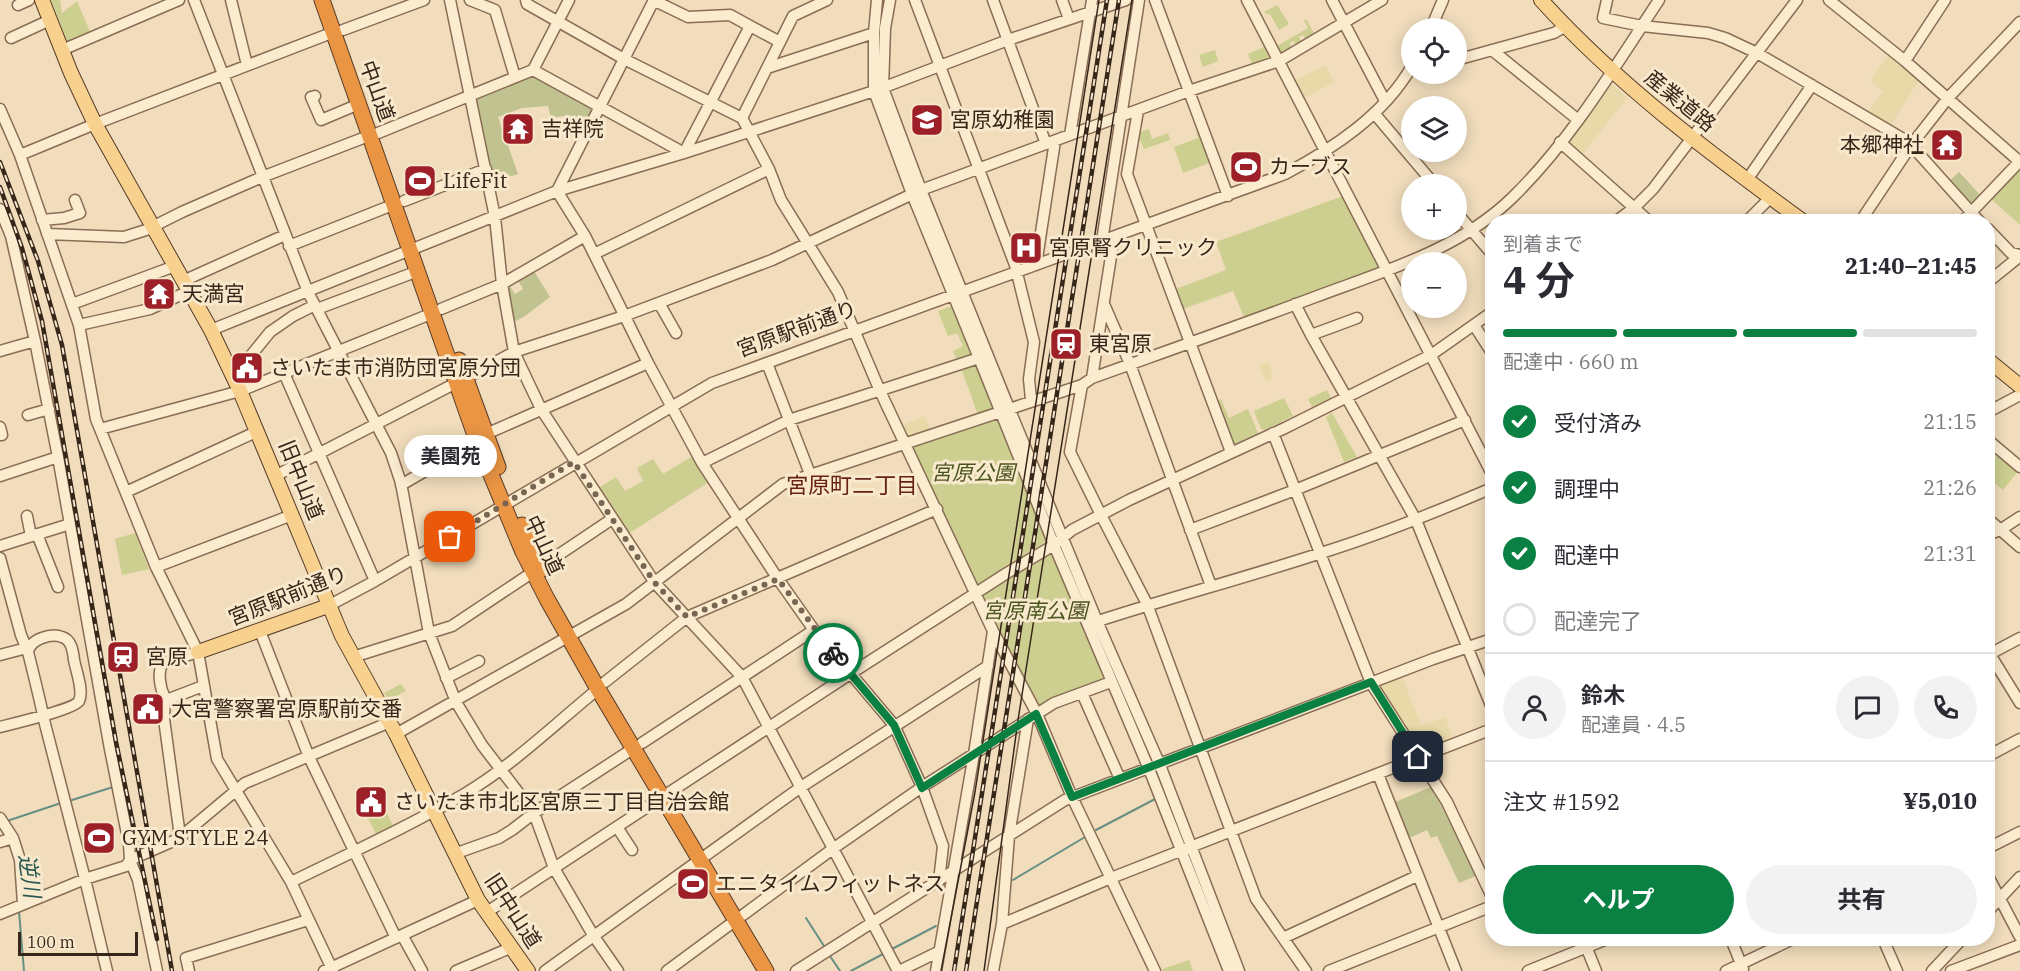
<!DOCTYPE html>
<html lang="ja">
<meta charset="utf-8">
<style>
:root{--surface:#fff;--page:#f2f2f3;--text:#2b2b33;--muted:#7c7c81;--line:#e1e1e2;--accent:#0b8043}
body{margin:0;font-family:"IBM Plex Serif","Noto Sans JP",serif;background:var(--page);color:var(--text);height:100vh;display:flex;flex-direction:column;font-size:22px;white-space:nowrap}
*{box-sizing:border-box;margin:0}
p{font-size:20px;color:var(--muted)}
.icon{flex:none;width:33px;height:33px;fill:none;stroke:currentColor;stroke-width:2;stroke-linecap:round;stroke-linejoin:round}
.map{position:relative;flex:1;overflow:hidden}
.drawer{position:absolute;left:1485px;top:214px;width:510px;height:732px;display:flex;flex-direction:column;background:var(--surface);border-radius:24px;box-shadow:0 3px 15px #0003}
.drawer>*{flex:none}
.buttons{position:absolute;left:1401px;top:18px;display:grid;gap:12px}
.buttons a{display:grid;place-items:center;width:66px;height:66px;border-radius:50%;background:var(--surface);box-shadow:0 3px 15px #0003;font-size:30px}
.scale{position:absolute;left:18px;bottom:15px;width:120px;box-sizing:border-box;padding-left:6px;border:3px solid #37261a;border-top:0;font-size:16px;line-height:21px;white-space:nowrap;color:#37261a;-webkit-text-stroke:4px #f8e8cc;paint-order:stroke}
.pin{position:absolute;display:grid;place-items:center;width:51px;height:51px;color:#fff;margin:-26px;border-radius:12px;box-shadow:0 3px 9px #0006}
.courier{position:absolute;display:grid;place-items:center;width:60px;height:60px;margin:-30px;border:4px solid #0b8043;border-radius:50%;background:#fff;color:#222;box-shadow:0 2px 8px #0007}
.bubble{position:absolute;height:42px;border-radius:21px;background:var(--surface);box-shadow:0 3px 15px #0003;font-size:20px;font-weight:700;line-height:42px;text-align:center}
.head em{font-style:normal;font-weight:700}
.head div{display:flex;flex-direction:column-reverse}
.head{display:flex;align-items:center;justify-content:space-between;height:102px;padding:0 18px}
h1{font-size:39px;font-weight:700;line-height:45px}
.bar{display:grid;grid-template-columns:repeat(4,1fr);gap:9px 6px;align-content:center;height:72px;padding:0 18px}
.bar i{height:8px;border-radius:4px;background:var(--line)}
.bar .active{background:var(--accent)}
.bar p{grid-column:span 4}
.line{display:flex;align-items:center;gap:15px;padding:0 18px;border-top:2px solid var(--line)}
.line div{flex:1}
.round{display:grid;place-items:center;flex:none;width:63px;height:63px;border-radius:32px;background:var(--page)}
ol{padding:0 18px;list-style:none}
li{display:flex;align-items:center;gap:18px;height:66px}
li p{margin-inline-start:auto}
li .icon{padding:6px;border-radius:50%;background:var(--accent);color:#fff;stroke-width:4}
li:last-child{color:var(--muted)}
li i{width:33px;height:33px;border:3px solid var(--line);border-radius:50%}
.button{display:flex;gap:12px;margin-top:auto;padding:12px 18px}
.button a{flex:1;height:69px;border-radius:36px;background:var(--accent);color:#fff;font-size:24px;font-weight:700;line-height:69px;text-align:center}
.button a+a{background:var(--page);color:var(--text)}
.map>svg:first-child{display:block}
.farmland{fill:#e7d9a8}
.green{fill:#cccf8f}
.cemetery{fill:#c0c38f}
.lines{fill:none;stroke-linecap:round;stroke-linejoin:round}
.stream{stroke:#678f83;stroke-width:2}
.minor-casing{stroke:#896d54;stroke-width:13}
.major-casing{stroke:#563b29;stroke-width:16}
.highway-casing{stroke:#563b29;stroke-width:17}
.minor{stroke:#fbebcf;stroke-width:10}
.major{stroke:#f8d18f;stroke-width:14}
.highway{stroke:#e99544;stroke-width:15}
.tram{stroke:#37261a;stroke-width:1.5}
.rail-casing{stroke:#37261a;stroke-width:4.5}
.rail{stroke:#f8e8cc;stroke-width:2;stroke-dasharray:7;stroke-linecap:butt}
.done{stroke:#786653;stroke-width:6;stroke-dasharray:0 10.8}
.route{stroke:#0b8043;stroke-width:8}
.labels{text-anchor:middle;stroke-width:6;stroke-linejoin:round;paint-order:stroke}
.street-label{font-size:21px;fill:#37261a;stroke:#f8e8cc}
.poi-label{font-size:21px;fill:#37261a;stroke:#f8e8cc;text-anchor:start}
.park-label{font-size:21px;font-style:italic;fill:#4b551f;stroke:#f8e8cc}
.neighbourhood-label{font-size:22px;fill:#672216;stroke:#f8e8cc}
.water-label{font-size:22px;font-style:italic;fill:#285852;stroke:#f8e8cc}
</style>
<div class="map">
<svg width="2020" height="971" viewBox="0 0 2020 971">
<rect width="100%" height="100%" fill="#f1ddbc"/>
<path class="farmland" d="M1889 55 1920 79 1890 126 1867 113 1883 92 1870 80Z
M1326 65 1334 82 1304 98 1295 80Z
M1610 82 1627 98 1581 156 1566 141Z
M1268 362 1273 372 1270 374 1272 379 1266 382 1259 366Z
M925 416 931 432 911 440 907 437 901 426Z
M1402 677 1421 725 1445 717 1454 740 1419 754 1378 689 1379 685Z"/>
<path class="green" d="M51 0H60L62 13 77 1 91 34 68 44Z
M1277 5 1289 24 1279 30 1270 14H1266L1264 12Z
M1306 19 1315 35 1306 40 1303 35 1299 37 1302 43 1296 46 1294 41 1290 43 1292 49 1281 53 1277 46 1308 28 1304 20Z
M1263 40 1271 59 1253 66 1248 54 1264 47 1261 41Z
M1215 50 1218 61 1203 67 1199 55Z
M1138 129 1140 132 1149 129 1152 139 1168 133 1170 140 1144 149 1137 133Z
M1196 131H1201L1212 162 1183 173 1174 147 1198 138Z
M2020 169V225L1990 198Z
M1343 196 1382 269 1244 317 1233 291 1183 309 1176 289 1226 270 1216 242Z
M955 305 975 354 959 364 953 351 963 346 957 333 948 336 938 311Z
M975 363 979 364 995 410 978 415 961 368Z
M1327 390 1331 398 1312 407 1308 399Z
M1284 398 1293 416 1265 430 1261 429 1254 411Z
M1221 399 1229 418 1248 409 1258 433 1236 444 1233 443 1217 401Z
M1332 413 1357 457 1344 462 1326 417Z
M998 417 1048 540 977 585 913 447Z
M1999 453 2019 470 2003 490 1988 478V467Z
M693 456 709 482 628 534 597 489 616 477 625 491 643 481 637 468 653 459 663 474Z
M135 533 149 569 122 575 115 539Z
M1052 549 1106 679 1037 707 982 593Z
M401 684 406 691 389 700 384 693Z
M382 802 394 828 377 836 368 818 373 816 370 808Z
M1189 960 1193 971H1163L1162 969Z"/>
<path class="cemetery" d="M532 74 595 106 582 130 563 116 551 118 548 106 522 108 498 117 518 174 491 182 475 99Z
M1959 172 1982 197 1971 207 1948 182Z
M534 271 550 297 525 316 512 323 507 289 509 285 515 294 523 289 518 280Z
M1431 787 1478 875 1459 883 1437 836 1431 838 1427 830 1407 839 1393 803Z"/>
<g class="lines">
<path class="stream" d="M1141 734 1152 762
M1156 770 1163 787
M69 801 113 787
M7 821 61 803
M1096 830 1157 798
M1013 880 1085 837
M19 911 24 971
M806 918 824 946
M892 949 936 926
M830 956 840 971
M851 971 883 954"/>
<defs>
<path id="minor" d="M194 0 308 292 391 453 401 483 429 633 456 702 482 745 534 813 554 868 593 935 618 971
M231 0 247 65
M450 0 495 217 502 284 514 352 541 409 655 583 742 677 898 971
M470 0 495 10 515 77
M526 0 527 4 624 59 742 118 769 169 781 200 838 292 880 391 993 631 1037 714 1072 797 1155 971
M653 0 688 17 730 15 750 26
M877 0 874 33V91L912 194 979 358
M890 0 885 28 883 88 921 190 1009 408 1097 621 1160 765 1239 971
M915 0 1015 265 1034 342 1029 379 1031 400
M993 0 1046 144
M1062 0 1069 19
M1155 0 1228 196
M1247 0 1492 474
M1332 0 1385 101
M1607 0 1603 18 1642 26 1708 33 1725 38 1757 53 1912 144
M1829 0 1905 61 2020 162
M18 5 29 0
M1431 28 1443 0
M343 30 424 0
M11 38 50 20
M62 50 179 0
M1492 50 1577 119
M1456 60 1554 33 1566 26
M1905 61 1945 0
M767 68 874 33
M533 70 684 153 750 26 780 42
M315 96 311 97 321 120 359 104
M0 109 20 155 79 325 96 419 156 567 198 652 217 759 291 882 333 971
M1138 111 1127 174 1231 452
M1374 113 1434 184
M742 118 793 16 827 0
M378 133 533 70 569 0
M1070 135 1092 0
M1560 142 1650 222
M1911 145 1980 222
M20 155 95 124 334 32
M1747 180 1812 85
M404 201 486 169
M0 209 11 236 35 341 58 457 110 749 129 844 130 860 138 880 157 971
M1456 212 1492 254
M42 220 64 218 80 213 75 200
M1615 222 1634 208 1653 189 1797 0
M1746 222 1770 198
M1860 222 1912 144 1948 98 2020 22
M1962 222 2020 161
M1988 229 2011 253 2020 255
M47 234 124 237 146 230 182 212 262 177 371 135
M1102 241 1139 0
M289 246 395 204
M594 254 769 169
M1036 265 1055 141
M183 281 285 235
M1988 282 2020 256
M659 303 676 333
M72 304 175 266
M1104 304 1130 364 1211 586
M1295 304 1311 335 1416 520 1492 708
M317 309 418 271
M441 309 502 284 585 236
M79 325 150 309 189 291
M1474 325 1492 353
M211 330 557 191 654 0
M1311 335 1357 318
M0 351 35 341
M767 363 810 474
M230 370 248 359 270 332 293 316 315 305
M284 373 375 581
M466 378 514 352 624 316 772 260 921 190 1189 91 1279 61 1382 0
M1092 378 1114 237
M1082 385 1070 452 1101 515 1147 604 1256 899 1306 971
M1988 412 2020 395
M28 415 49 409
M0 427 2 435H0
M100 429 240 391 433 313
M1273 433 1371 683 1447 802 1492 897
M486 434 648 363
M1988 440 2020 467
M702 463 789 420 979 358 1054 545 1149 769 1229 971
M277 475 456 383
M0 476 58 457
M401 485 477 441
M126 492 258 431
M27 516 31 536
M1988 519 2020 547
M1190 530 1295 490 1465 420
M37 534 58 587
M1988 535 2000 530 2020 517
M0 546 70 524
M0 558 21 635 28 652
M542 566 612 519
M156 567 292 515
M328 606 375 581 712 383 1285 174C1334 148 1384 115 1412 66
M1092 623C1168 598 1245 578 1321 553 1379 535 1436 512 1492 488
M260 631 309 757 396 938
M1988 651 2020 703
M198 652 163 663C157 672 160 688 165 698L169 699 203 686
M0 655 27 648
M1988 655 2020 638
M353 657 452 626 533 572
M446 678 479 661
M605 682 687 617 937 509
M1082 693 1120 779
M165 698 164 719 179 829 178 839
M0 727C12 724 75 709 79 701 84 691 76 671 74 660 73 652 72 640 62 637 51 633 30 639 28 652 34 676 40 700 45 724L85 879 107 971
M396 734 626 604 783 484 1082 385 1092 378C1167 351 1241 325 1315 297 1384 271 1459 250 1513 197 1571 140 1614 68 1659 0
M642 743 814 630
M1988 756 2020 739
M1378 774 1456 971
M0 818 13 838
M617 827 632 850
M0 842 13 838 20 860 23 904
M1988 848 2020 832
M454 854 499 838 512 830 534 813 634 748
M1988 876 2020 937
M939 881 943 846 922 787 894 725 814 630 778 579 702 463 648 363 585 236 557 191 684 153 874 91 1008 40 1126 0
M291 882C350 853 410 826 466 793 514 764 555 724 598 689
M1988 911 2020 877
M487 912 850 674 1007 573 1054 545 1072 530 1129 500 1285 428 1431 355 1492 312
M0 914 85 879 126 866 130 860 178 839 245 783 390 722
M743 915 834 848 922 787 1054 703 1111 682
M1002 924 1111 878 1492 729
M402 935 422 971
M1283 938 1417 876
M1583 939 1596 971
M1731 939 1743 969
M1883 939 1897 971
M189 971 186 958 308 920
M324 971 478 900
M456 971 510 948
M545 971 801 787 988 666
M667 971 736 920
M796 971 1065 800 1433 659 1492 639
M899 971 938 952
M936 971 974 754 993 631
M993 971 1002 924 1009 836 1028 719
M1329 971 1492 906
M1528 971 1607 939
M1726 971 1793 939
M1932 971 1962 939
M1951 971 2020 945"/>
<path id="major" d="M42 0 71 73 95 124 211 330 240 391 342 636 396 734 478 900 528 971
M1541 0C1619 86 1711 154 1804 222
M1988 360 2020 386
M198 652 328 606"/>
<path id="highway" d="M322 0 477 441 523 552 547 599 598 689 766 971
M459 360 498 467
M522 525 543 569"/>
</defs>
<use href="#minor" class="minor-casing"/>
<use href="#major" class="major-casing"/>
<use href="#highway" class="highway-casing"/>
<use href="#minor" class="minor"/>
<use href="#major" class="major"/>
<use href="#highway" class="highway"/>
<path class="tram" d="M941 971 975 792 1099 0
M984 971 1018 720 1132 0"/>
<defs>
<path id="rail" d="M0 162 38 261 62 345 172 971
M0 187 22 248 42 321 116 742 157 939
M954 971 1107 0
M966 971 1119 0"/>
</defs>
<use href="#rail" class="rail-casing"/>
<use href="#rail" class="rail"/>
</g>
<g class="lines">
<path class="done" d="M450 537 574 462 655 583 687 617 778 579 833 653"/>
<path class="route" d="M833 653 894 725 922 788 1036 714 1072 797 1371 682 1418 757"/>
</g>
<defs>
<symbol id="school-square" viewBox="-11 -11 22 22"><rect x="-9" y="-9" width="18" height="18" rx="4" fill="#9d2029" stroke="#f8e8cc"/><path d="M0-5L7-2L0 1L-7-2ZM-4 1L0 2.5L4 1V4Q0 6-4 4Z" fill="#fff"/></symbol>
<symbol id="temple-square" viewBox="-11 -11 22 22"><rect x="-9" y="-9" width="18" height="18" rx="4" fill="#9d2029" stroke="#f8e8cc"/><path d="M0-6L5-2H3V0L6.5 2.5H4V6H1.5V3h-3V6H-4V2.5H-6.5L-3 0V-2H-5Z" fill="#fff"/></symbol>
<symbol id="stadium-square" viewBox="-11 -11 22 22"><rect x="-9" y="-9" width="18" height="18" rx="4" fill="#9d2029" stroke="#f8e8cc"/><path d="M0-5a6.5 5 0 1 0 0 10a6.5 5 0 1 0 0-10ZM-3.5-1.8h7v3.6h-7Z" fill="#fff"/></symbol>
<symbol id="hospital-square" viewBox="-11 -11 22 22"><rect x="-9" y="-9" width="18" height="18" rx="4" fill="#9d2029" stroke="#f8e8cc"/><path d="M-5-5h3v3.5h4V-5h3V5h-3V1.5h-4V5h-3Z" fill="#fff"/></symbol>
<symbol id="station-square" viewBox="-11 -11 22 22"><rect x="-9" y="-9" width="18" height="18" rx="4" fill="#9d2029" stroke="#f8e8cc"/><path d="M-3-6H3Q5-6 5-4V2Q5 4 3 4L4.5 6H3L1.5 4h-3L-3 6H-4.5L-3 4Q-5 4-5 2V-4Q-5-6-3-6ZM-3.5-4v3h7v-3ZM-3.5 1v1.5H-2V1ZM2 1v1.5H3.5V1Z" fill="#fff"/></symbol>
<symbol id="civic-square" viewBox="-11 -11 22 22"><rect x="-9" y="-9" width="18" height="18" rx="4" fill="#9d2029" stroke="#f8e8cc"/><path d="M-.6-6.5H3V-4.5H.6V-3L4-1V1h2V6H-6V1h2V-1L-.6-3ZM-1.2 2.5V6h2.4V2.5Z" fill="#fff"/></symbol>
</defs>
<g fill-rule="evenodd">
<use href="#school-square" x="908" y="101" width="38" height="38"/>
<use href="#temple-square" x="499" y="110" width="38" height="38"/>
<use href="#temple-square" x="1928" y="126" width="38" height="38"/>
<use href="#stadium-square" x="1227" y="148" width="38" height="38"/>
<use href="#stadium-square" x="401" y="162" width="38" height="38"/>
<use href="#hospital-square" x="1007" y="229" width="38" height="38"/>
<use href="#temple-square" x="140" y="275" width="38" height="38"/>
<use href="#station-square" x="1047" y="325" width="38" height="38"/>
<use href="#civic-square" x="228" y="349" width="38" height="38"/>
<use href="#station-square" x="104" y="638" width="38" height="38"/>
<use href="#civic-square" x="129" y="690" width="38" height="38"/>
<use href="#civic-square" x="352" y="783" width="38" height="38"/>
<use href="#stadium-square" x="80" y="819" width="38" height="38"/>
<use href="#stadium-square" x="674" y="865" width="38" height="38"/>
</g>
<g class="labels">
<g class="street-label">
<text transform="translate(377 91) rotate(70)" y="7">中山道</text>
<text transform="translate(1680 101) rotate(39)" y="7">産業道路</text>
<text transform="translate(797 329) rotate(-20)" y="7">宮原駅前通り</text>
<text transform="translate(301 480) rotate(68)" y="7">旧中山道</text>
<text transform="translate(544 545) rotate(65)" y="7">中山道</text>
<text transform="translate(288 596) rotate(-22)" y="7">宮原駅前通り</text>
<text transform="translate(513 911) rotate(57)" y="7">旧中山道</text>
</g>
<g class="poi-label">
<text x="950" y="127">宮原幼稚園</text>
<text x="541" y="136">吉祥院</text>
<text x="1924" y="152" text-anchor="end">本郷神社</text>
<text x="1269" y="174">カーブス</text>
<text x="443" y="188">LifeFit</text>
<text x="1049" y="255">宮原腎クリニック</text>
<text x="182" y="301">天満宮</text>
<text x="1089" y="351">東宮原</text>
<text x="270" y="375">さいたま市消防団宮原分団</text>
<text x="146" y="664">宮原</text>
<text x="171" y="716">大宮警察署宮原駅前交番</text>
<text x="394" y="809">さいたま市北区宮原三丁目自治会館</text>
<text x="122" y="845">GYM STYLE 24</text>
<text x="716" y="891">エニタイムフィットネス</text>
</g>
<g class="park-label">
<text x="973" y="480">宮原公園</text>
<text x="1035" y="618">宮原南公園</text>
</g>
<g class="neighbourhood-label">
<text x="852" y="493">宮原町二丁目</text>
</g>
<g class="water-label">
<text transform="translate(30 876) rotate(82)" y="8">逆川</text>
</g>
</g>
</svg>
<div class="buttons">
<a><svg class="icon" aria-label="locate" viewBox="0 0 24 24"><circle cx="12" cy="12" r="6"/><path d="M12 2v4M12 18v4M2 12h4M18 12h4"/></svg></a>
<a><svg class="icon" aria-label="layers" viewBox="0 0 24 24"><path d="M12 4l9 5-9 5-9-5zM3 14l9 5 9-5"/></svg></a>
<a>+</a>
<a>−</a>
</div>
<div class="scale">100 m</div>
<div class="pin" style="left:450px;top:537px;background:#ea580c"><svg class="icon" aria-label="bag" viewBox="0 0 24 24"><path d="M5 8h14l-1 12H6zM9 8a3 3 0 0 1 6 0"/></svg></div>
<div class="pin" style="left:1418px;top:757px;background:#1f2937"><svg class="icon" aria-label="home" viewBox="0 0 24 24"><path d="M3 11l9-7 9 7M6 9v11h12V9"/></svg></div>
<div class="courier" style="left:833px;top:653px"><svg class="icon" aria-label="bike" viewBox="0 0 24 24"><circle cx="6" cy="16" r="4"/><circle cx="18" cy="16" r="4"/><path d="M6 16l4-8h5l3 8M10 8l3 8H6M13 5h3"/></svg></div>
<div class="bubble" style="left:404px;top:435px;width:93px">美園苑</div>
<section class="drawer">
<div class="head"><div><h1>4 分</h1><p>到着まで</p></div><em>21:40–21:45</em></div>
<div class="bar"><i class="active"></i><i class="active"></i><i class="active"></i><i></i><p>配達中 · 660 m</p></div>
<ol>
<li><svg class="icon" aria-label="check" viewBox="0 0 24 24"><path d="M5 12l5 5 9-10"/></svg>受付済み<p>21:15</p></li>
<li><svg class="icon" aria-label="check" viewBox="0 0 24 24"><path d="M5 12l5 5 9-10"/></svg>調理中<p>21:26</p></li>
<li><svg class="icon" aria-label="check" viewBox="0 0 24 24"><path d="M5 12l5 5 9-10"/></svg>配達中<p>21:31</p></li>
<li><i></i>配達完了</li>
</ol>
<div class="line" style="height:108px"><a class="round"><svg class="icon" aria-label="person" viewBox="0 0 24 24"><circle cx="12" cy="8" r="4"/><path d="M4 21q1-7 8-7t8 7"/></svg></a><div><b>鈴木</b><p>配達員 · 4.5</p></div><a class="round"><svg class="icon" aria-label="chat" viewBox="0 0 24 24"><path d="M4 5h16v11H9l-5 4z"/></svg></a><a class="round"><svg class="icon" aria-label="phone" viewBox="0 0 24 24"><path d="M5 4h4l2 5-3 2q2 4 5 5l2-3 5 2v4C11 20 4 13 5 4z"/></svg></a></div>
<div class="line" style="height:78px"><div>注文 #1592</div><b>¥5,010</b></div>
<div class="button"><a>ヘルプ</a><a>共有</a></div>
</section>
</div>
